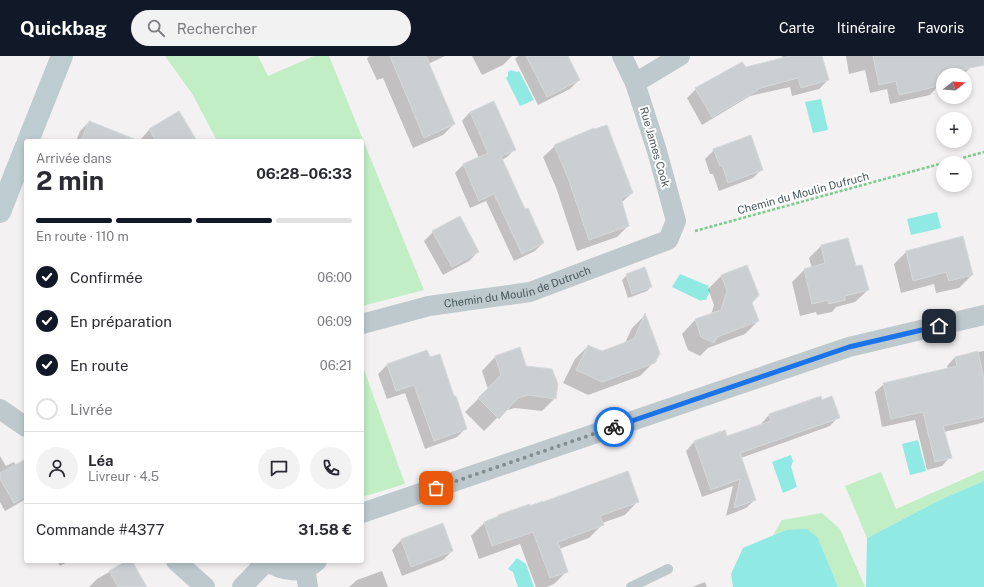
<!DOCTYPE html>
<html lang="fr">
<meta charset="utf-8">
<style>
:root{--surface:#fff;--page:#f2f2f3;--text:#2b2b33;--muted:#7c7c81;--line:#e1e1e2;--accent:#111827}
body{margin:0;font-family:"Public Sans",sans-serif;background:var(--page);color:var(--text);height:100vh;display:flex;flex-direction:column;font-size:15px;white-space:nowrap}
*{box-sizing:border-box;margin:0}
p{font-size:13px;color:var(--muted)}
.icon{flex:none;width:22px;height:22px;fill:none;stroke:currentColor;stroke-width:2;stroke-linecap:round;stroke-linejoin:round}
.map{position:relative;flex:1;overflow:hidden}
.drawer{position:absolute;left:24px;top:83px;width:340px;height:424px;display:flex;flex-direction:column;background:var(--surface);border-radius:4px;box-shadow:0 2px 6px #0003}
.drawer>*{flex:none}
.needle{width:26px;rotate:73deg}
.fabs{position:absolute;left:936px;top:12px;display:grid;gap:8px}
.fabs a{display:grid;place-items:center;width:36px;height:36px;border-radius:50%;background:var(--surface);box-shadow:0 2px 6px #0003;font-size:20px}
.pin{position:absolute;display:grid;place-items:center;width:34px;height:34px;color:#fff;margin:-17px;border-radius:8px;box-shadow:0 2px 6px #0006}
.courier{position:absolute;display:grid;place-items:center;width:40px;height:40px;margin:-20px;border:3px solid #1a73e8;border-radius:50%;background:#fff;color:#222;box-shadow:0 1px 5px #0007}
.headline em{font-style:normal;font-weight:700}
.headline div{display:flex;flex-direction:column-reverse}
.headline{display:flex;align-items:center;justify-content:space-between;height:68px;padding:0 12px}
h1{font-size:26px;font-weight:700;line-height:30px}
.bar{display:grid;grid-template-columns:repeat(4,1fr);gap:6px 4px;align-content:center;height:48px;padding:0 12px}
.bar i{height:5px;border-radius:3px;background:var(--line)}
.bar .active{background:var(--accent)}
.bar p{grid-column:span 4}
.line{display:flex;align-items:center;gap:10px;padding:0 12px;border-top:1px solid var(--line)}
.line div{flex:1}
.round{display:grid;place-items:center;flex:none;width:42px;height:42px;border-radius:21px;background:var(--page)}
ol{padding:0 12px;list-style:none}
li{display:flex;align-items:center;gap:12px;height:44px}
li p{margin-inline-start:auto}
li .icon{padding:4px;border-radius:50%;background:var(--accent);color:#fff;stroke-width:4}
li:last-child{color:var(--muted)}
li i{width:22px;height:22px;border:2px solid var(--line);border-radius:50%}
header{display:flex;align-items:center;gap:24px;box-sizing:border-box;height:56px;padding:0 20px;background:var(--accent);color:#fff}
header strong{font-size:19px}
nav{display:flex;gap:22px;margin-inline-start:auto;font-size:14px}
.search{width:280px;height:36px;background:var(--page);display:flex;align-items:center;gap:10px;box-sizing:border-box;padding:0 14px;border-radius:22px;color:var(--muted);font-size:15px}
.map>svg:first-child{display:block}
.green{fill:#c2eec6}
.water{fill:#91e9e3}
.shadow{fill:#0003}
.building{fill:#cbcfd2;stroke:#d5d9dc}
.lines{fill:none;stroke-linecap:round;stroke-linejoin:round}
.path{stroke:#7bcb8d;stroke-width:2.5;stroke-dasharray:3 2;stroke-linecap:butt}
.lane{stroke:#bdc9cd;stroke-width:10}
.street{stroke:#bdc9cd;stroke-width:20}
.secondary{stroke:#bdccd1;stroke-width:22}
.done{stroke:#848e91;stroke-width:4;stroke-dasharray:0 7.2}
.route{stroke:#1a73e8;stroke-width:5}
.labels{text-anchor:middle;stroke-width:4;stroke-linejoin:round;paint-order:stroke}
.street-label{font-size:11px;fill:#49595d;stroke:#fff}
</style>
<header>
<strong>Quickbag</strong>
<div class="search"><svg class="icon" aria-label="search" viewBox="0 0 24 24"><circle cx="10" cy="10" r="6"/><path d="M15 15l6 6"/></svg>Rechercher</div>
<nav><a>Carte</a><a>Itinéraire</a><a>Favoris</a></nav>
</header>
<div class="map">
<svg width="984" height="531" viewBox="0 0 984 531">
<rect width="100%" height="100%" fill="#f3f1f1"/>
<path class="green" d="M165 0H258L268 20 314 0H329L424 234 362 250V85H217L193 39Z
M362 308 405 428 362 441Z
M984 414V425L942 443 867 482 845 430 881 416 896 453Z
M822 457 840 473 865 531H838L818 482 786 474 773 479 782 464Z"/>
<path class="water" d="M511 14 517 16 519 15 534 44 520 50 506 22 508 20V16Z
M821 43 828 74 813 77 805 46Z
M937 156 941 172 911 179 907 163Z
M680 218 709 230 708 232 710 235 706 244H702L701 245 672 231Z
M918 384 926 415 910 419 902 388Z
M791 399 793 405 791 411 797 431 783 437 772 406Z
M984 425V531H866L867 482 942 443Z
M807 473 818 482 838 531H733L731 518 743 492 786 474Z
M517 502 526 508 534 531H518L513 516 508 513Z"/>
<path class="shadow" d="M369 0H445L428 8 454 68 443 79 413 92 383 22 377 24 367 3Z
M472 0H512L503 9 482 19Z
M518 0H567L579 24 570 33 538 49 515 3Z
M782 0H821L828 24 819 33 792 40 790 31 750 40 702 69 687 42 696 33 745 13 783 3Z
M846 0H968L971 11 963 19H943V24L938 25V30L930 39 890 48 887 33 870 37 865 14 849 18Z
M179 56 196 85H142L141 83 149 74Z
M470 56 515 93 507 101 502 104 525 154 543 187 535 195 514 205 486 145 470 152 455 117 463 109 479 102 462 65Z
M89 66 113 85H76L80 75Z
M555 90 632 137 621 147 628 170 617 181 577 195 557 134 543 101Z
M714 94 762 113 753 122 719 135 713 118H710L705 103Z
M433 176 478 196 469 205 443 219 424 185Z
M847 183 855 211 868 234 855 246 836 251 832 256 817 259 816 256 800 260 792 226 804 214 812 212 809 202 821 190Z
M906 196 972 219 959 232 936 237 934 228 901 237 894 208Z
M627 219 651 231 647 235 628 242 622 224Z
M722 219 751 247 758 265 745 278 708 292 700 300 688 294 682 278 695 264 711 259 714 249 708 233Z
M645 259 654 306 640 320 588 339 563 327 575 303 588 290 602 296 625 287 632 272Z
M519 293 526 311 555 342 542 355 515 352 504 355 484 375 465 356 488 333 482 315 495 301Z
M427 295 466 372 457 381 425 393 405 337 387 343 378 318 387 309Z
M984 295V366L982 367 944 376 950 401 942 410 927 414 915 364 882 371 875 336 884 328 948 313 947 310 955 301Z
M820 342 822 345 838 361 830 370 741 402 755 444 746 452 726 460 733 430 702 441 686 395 694 386 725 375 727 381 761 369V368L769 359Z
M0 400 6 410 14 406 16 410 26 404V443L5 455 0 446Z
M638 445 625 459 602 467V469L589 482 559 493 567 515 554 528 547 531H536L520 488 479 503 471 480 484 467 496 463 499 460 529 449V451Z
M442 469 452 495 443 504 402 520 392 494 401 484Z
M57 505H69L60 510Z
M128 505H131L146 531H89L97 523Z
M382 515 388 531H349L357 524Z
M705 526 707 531H692Z"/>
<path class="building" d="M390 0H426L455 68 424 82Z
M526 0H568L580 24 547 41Z
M790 0H822L829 24 801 32 798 22 757 33 758 34 712 61 695 32 742 6 746 11Z
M873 0H984V9L938 19 939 30 899 39 896 25 879 29Z
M494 45 516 94 501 100 525 153 528 152 544 187 522 198 494 138 479 145 463 108 488 97 470 56Z
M179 55 197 85H156L149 73Z
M89 65 137 84 136 85H81Z
M607 69 633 137 621 142 629 170 589 184 568 122 554 89 594 72 595 73Z
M751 79 763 114 728 127 722 109 720 110 713 93Z
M460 160 479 196 452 211 432 175Z
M963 180 973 219 949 225 946 216 913 225 906 195Z
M848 182 856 210 862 209 869 234 845 240V244L829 248 828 244 812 248 804 213 825 207 821 189Z
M747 209 759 239 752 247 759 265 717 281 714 287 701 281 695 263 721 254 727 235 721 219Z
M645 211 652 231 632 238 626 218Z
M645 257 660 297 655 307 602 326 576 314 588 289 602 295 634 283Z
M520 291 526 310 552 313 558 328 556 343 529 339 518 342 499 363 478 342 501 319 495 300Z
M427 294 430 301 440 298 454 340H456L467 373 434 385 414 329 396 335 387 308Z
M978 295 984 324V361L943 370 952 402 935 406 923 356 891 363 883 327 957 310 955 301Z
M821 340 822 344 832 340 840 362 740 397 756 444 734 452 740 423 711 434 694 385 725 374 727 380 771 365 769 358Z
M26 403V440L14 447 0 423V417Z
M628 415 639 446 600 460 604 469 558 486 568 516 550 522 533 476 492 490 484 466 499 460 498 459 530 448V450L543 445V446Z
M443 467 453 495 411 511 401 483Z
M126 505H132L147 531H118L109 515Z"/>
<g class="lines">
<path class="path" d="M944 107 984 96
M695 175 943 107"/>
<path class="lane" d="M631 531 668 513"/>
<g class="street">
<path d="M635 27 680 0"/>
<path id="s1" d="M362 268 429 250 530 236 668 184 676 165 657 95 635 27 622 0"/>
<path d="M0 353 26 371"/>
<path d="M362 457 849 291 984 259"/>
<path d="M176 505 205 531"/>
<path d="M267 505C282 516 303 519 317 505"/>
<path d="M305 513 308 531"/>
<path d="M242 531 267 505"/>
</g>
<path class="secondary" d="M28 85 62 0
M0 156 26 90"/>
</g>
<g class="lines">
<path class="done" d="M436 432 614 371"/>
<path class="route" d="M614 371 849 291 939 270"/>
</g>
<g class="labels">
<g class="street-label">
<text transform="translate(655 91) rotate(74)" y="4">Rue James Cook</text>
<text transform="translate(803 137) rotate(-15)" y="4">Chemin du Moulin Dufruch</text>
<text dy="4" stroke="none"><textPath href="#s1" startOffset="160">Chemin du Moulin de Dutruch</textPath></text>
</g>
</g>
</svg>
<div class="fabs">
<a><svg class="needle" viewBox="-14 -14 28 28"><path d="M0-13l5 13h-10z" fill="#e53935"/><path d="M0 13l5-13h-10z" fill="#7c7c81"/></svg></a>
<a>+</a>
<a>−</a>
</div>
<div class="pin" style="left:436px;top:432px;background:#ea580c"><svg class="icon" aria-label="bag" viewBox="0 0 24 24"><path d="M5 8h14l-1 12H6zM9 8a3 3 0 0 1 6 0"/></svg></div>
<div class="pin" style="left:939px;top:270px;background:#1f2937"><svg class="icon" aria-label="home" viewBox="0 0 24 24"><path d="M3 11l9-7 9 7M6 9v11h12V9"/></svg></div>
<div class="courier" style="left:614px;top:371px"><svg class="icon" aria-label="bike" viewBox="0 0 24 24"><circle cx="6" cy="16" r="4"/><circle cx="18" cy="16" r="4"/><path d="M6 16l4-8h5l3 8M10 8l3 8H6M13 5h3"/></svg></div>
<section class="drawer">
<div class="headline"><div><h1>2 min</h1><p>Arrivée dans</p></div><em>06:28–06:33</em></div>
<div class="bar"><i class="active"></i><i class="active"></i><i class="active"></i><i></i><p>En route · 110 m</p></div>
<ol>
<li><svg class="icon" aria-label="check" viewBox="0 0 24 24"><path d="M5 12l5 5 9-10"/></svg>Confirmée<p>06:00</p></li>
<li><svg class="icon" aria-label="check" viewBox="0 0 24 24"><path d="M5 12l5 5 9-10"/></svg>En préparation<p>06:09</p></li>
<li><svg class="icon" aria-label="check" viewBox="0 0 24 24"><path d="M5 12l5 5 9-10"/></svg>En route<p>06:21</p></li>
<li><i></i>Livrée</li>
</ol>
<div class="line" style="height:72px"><a class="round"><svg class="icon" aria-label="person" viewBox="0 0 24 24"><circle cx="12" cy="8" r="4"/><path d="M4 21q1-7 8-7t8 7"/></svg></a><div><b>Léa</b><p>Livreur · 4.5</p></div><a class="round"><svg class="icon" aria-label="chat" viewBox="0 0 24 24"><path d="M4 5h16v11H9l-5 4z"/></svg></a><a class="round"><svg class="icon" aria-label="phone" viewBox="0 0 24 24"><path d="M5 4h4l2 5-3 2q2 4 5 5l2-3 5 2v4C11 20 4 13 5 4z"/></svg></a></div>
<div class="line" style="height:52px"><div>Commande #4377</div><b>31.58 €</b></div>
</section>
</div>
